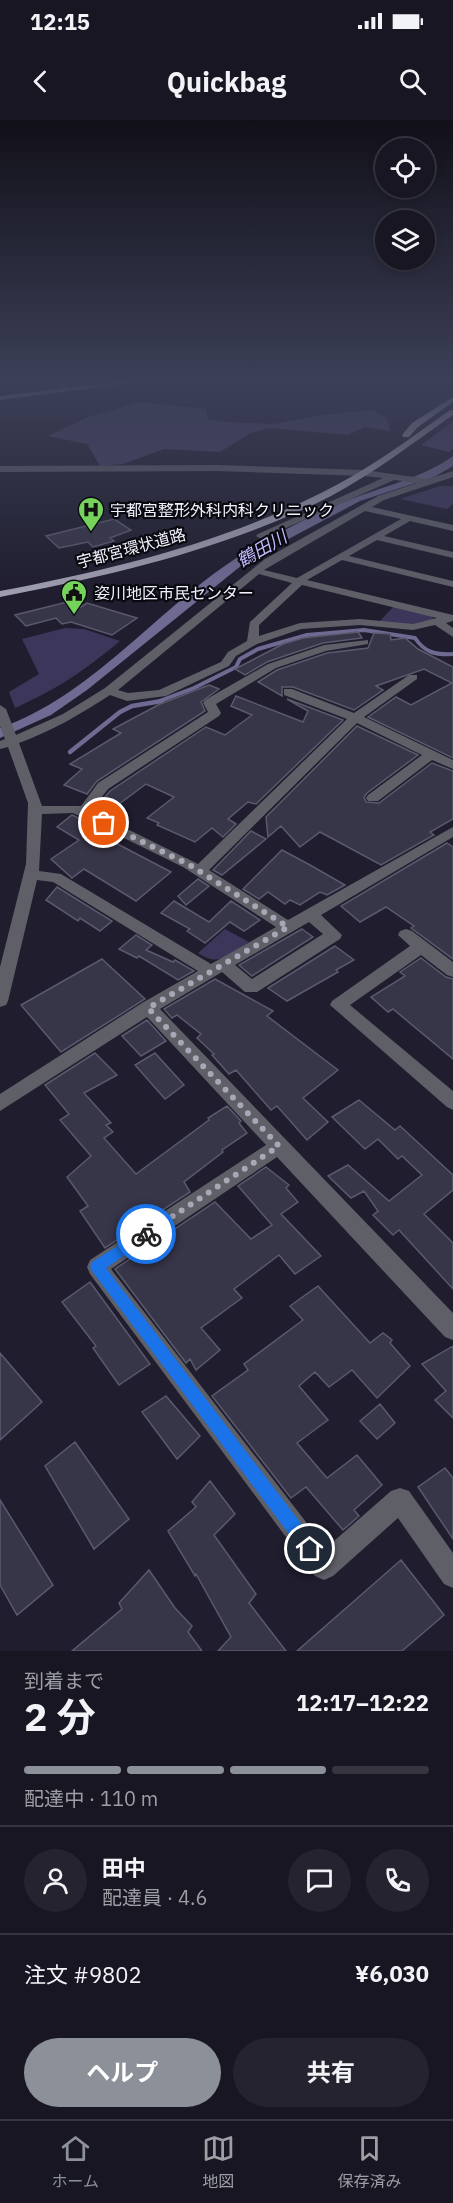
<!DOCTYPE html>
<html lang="ja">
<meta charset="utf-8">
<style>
:root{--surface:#171622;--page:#24232f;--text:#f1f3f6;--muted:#9e9fa5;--line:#363540;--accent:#8c9099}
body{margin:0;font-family:"IBM Plex Sans","Noto Sans JP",sans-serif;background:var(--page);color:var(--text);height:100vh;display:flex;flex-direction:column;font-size:22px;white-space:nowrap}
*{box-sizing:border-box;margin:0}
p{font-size:20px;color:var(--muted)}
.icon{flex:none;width:33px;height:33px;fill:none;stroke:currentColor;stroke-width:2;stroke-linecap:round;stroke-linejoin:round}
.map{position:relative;height:1531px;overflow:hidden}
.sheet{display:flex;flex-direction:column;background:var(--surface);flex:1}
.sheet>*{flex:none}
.fabs{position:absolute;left:375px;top:18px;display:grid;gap:12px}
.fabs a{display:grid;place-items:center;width:60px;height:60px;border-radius:50%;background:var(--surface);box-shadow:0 3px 9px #0003,0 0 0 2px var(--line);font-size:30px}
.pin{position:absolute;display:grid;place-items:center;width:51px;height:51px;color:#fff;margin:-26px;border:3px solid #fff;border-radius:50%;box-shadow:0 2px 6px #0007}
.courier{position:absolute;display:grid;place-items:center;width:60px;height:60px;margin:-30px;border:4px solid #1a73e8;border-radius:50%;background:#fff;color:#222;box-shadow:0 2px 8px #0007}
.headline em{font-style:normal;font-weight:700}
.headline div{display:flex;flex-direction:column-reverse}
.headline{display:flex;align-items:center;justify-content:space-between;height:102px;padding:0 24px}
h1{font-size:39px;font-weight:700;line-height:45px}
.bar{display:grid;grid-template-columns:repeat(4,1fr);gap:9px 6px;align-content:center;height:72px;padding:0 24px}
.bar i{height:8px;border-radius:4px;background:var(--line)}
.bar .selected{background:var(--accent)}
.bar p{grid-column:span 4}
.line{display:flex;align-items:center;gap:15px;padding:0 24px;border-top:2px solid var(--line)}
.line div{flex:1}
.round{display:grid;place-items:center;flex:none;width:63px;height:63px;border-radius:32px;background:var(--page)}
.button{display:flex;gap:12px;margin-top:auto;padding:12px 24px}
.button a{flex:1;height:69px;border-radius:36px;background:var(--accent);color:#fff;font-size:24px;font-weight:700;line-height:69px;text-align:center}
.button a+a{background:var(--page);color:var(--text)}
.status{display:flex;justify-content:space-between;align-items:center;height:42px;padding:0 30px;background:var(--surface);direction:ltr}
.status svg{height:16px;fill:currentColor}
header{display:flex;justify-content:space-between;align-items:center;height:78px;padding:0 24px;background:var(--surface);font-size:27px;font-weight:700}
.menu{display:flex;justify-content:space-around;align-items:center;height:84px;border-top:2px solid var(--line);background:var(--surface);font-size:16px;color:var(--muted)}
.menu a{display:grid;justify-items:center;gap:3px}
.menu .selected{color:var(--accent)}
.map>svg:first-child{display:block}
.green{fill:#3c375a}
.forest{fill:#464166}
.water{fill:#6e6a92}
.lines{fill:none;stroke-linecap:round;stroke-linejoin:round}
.stream-far1{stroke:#6e6a92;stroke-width:4}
.stream{stroke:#6e6a92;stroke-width:4.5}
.building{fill:#373548;stroke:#5b596d;stroke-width:1.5}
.minor{fill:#5f5f68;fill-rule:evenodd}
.major{fill:#9f9eb0;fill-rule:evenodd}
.route{fill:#1a73e8}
.done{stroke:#a8a7b5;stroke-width:6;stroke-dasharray:0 10.8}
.labels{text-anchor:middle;stroke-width:4.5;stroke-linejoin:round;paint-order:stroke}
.far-poi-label{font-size:16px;fill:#f2f1fd;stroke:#090910;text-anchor:start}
.far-street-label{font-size:16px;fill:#f2f1fd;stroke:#090910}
.far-water-label{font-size:18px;font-style:italic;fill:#c0b8fa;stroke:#090910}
</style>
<div class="status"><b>12:15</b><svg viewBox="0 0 49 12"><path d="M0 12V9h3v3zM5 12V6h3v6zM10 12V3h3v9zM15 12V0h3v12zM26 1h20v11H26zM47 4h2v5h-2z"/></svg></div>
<header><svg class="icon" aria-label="back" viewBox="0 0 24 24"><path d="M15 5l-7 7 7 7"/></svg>Quickbag<svg class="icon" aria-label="search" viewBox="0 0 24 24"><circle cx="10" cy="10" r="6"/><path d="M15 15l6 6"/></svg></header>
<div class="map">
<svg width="453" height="1531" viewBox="0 0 453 1531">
<rect width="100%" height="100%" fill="#1f1d2e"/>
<path class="green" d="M440 366H453V384L447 389 400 379Z
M394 486 431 495 434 500 411 506 378 503Z
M65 508 84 509 120 521C84 551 59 568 15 588L9 572 39 554 22 519Z
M225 809 249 822C229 834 220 848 198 833Z"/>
<path class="forest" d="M140 282 206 289 208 299 226 302 274 304 322 295 372 290 387 298 390 311 364 307 348 315 269 308 251 313 220 332 164 329 123 344 100 346 87 324 48 316 88 297Z
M453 302V329L449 332 421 325Z"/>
<path class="water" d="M453 336V346L434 357 360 381 247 441 87 570 51 595 0 618V608C91 576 154 493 232 441 266 418 310 396 349 380 384 366 422 358 453 336Z"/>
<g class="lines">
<path class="stream-far1" d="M157 582 194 568 236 547 240 539 258 529 307 515 364 510 415 518C425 533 436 535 453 534"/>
<path class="stream" d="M70 632 120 592 132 586 162 581"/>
</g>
<path class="building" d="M114 399 131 410 110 418 114 421 93 427 88 422 59 428 46 416Z
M71 481 79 488 87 483 137 498 112 515 71 502 62 504 56 498 26 506 15 495Z
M358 512 362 518 323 523 267 542 245 555 235 549 283 524 303 518Z
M374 513 390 514 391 520 405 518 418 529 453 547V638L368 597 396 577 411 585 452 563 424 549 376 566 383 570 354 590 293 567H282V576L258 562 277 550 327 533 368 528Z
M209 565 219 569 201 582 205 591 97 661 87 674 64 665 82 649 70 644 121 613 113 609 160 584Z
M236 576 303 602 308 591 287 579 343 600 256 684 248 682 228 699 236 704 223 717 212 708 195 722 157 705 159 703 147 698 174 677 146 664 104 695 94 690 110 671 206 607 225 615 252 595 231 586Z
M357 606 418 635 367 673 364 677 366 682 379 683 432 643 453 651V699L430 712 434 715 381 745 320 712 300 727 281 706 268 717 266 697Z
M72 695 113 715 108 719 171 752 136 781 84 749 72 758 51 739 79 720 57 707Z
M251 711 266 719 222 755 213 750Z
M447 723 453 727V839L411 808 414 806 386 787 360 802 341 786Z
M282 730 310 745 345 765 327 775 320 772 300 785 290 780 285 784 268 772 259 779 243 769Z
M198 759 209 766 186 785 178 776Z
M57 767 112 801 100 811 80 798 78 801 46 780Z
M174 781 209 802 231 781 260 800 244 811 230 802 205 823 187 811 190 809 161 793Z
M302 809 313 817 252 856 239 845Z
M136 815 152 825 146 830 173 842 175 840 194 851 178 860 139 836 137 838 119 829Z
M335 826 354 840 336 850 338 852 287 881 268 868Z
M421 838 446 857 453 859V939L393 889 388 892 371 877 405 856 400 852Z
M102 839 145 879 61 932 21 885Z
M215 859 273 891 267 896 338 950 303 978 328 1002 307 1020 277 986 271 990 236 950 229 954 212 935 214 934 197 918 201 914 177 895 172 898 164 889Z
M147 900 166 921 141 936 122 916Z
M95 933 117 955 84 973 111 1003 106 1005 113 1012 104 1018 136 1054 209 1000 208 998 227 986 241 1001 239 1003 247 1013 222 1030 223 1032 184 1062 190 1072 105 1128 80 1091 88 1086 67 1057 91 1036 60 1000 69 994 45 965Z
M155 933 184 965 165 979 135 945Z
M359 980 395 1010 400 1006 453 1055V1070L424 1094 453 1123V1169L399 1110 393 1115 373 1095 378 1091 364 1071 351 1078 328 1056 348 1045 389 1081 422 1055 402 1036 398 1039 378 1019 365 1029 332 997Z
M266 1047 289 1065 286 1068 298 1082 281 1094 321 1136 295 1154 279 1135 234 1169 242 1178 201 1208 220 1230 196 1250 190 1239 186 1243 115 1149 215 1082 251 1119 272 1105 238 1066Z
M90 1162 150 1244 119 1265 93 1228 96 1226 62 1182Z
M318 1166 370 1223 383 1213 392 1220 390 1223 410 1246 377 1278 352 1250 329 1267 315 1252 299 1266 328 1300 297 1323 327 1358 357 1335 382 1365 354 1390 359 1396 343 1410 306 1367 291 1378 212 1276 248 1250 244 1244 303 1200 290 1186Z
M453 1226V1298L435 1280 446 1271 422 1244Z
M0 1233 42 1282 0 1320Z
M166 1276 200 1316 177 1339 142 1292Z
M380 1284 395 1303 377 1319 360 1301Z
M75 1322 129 1399 94 1429 45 1346Z
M445 1348 453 1358V1419L418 1367Z
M210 1361 235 1394 214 1415 256 1474 249 1483 286 1531H218L231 1517 196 1454 195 1456 168 1411 196 1387 192 1382Z
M0 1380 53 1465 17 1495 0 1465Z
M401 1440 444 1495 402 1531H297Z
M149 1450 175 1488 192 1506 188 1512 202 1531H72L122 1489 119 1483Z"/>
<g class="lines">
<path class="minor" d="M53 260H61L72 270 65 272Z
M218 345 364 350 428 359 453 351V357L384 380 372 387 453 405V411L410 401 384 416 453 432V438L377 420 349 436 453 461V467L342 440 307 460 453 495V501L446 503 453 508V517L435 505 413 510 360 505 301 509 257 524 236 536 229 546 166 576 127 581 110 575C81 594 52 611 19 623L42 686H81L98 663 208 592 203 583 205 580 268 544 324 525 368 520V524L326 531 276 548 216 584 221 593 219 596 108 669 91 691 198 744 347 599 284 575V569H292L354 593 409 555H417V559L364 597 453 640V649L432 640 378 681H368L366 678 368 675 422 635 357 603 209 750 288 800 453 707V717L321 795 342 815 340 819 257 872H245L222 852 160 889 453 1193V1220L445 1217 277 1037 111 1149 326 1428 391 1371 400 1368 409 1371 453 1433V1468L444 1464 398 1398 333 1456 324 1460 315 1456 90 1154 87 1147 90 1140 266 1025 147 897 0 991V974L142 883 198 851 53 762 37 760 8 881 6 885 0 887V847L26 744 28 683 8 627 0 629V621L5 619 0 606V585L6 589 16 615 63 594 105 568 265 439 378 376 417 363 394 360 261 419 256 416 258 414 383 358 364 356 218 351 0 352V346ZM365 391 401 399 297 458 264 450ZM259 454 292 463 250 502 247 521 228 532 221 542 159 570 128 573 118 570ZM302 465 437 498 413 504 360 499 300 503 259 516V505ZM73 693 183 747 276 807 211 844 61 754 39 751 42 694ZM309 802 323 814 252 859 235 845Z
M406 809 412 811 453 842V857L447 855 421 835 350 885 453 971V990L447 987 330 885 332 881 410 826 398 815 400 811Z"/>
<path class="major" d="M131 260H154L0 280V276Z
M453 277V282L418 307 409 317H403L402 315 412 303Z
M450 290H453V295C413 323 374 353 331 376 227 429 113 455 0 477V471C111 450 222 423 323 372 368 350 409 319 450 290Z"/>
</g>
<linearGradient id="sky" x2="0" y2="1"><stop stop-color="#111019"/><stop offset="0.55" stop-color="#3c4057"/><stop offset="1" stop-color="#3c4057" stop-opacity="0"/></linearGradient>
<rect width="453" height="475" fill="url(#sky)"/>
<path class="route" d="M146 1108 150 1110 152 1114 150 1118 106 1148 316 1423 318 1429 316 1434 310 1437 304 1434 92 1151 90 1147 92 1142Z"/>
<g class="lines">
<path class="done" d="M104 703 188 744 288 807 148 888 279 1026 146 1114"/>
</g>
<defs>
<symbol id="hospital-pin" viewBox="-11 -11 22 30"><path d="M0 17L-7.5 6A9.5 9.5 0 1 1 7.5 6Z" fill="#75d25b" stroke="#090910"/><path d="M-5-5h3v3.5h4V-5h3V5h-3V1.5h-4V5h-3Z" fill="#111"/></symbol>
<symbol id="civic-pin" viewBox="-11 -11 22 30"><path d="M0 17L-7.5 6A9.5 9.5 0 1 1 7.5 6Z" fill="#75d25b" stroke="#090910"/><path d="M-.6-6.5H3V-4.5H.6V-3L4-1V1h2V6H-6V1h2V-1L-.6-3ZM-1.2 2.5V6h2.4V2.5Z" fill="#111"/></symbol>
</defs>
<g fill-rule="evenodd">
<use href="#hospital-pin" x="76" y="375" width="30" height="40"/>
<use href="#civic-pin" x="59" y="458" width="30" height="40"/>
</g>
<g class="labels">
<g class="far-poi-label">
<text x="110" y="396">宇都宮整形外科内科クリニック</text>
<text x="94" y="479">姿川地区市民センター</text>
</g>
<g class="far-street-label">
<text transform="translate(131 428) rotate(-15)" y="6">宇都宮環状道路</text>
</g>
<g class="far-water-label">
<text transform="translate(262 429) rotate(-30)" y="6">鶴田川</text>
</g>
</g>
</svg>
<div class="fabs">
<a><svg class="icon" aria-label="locate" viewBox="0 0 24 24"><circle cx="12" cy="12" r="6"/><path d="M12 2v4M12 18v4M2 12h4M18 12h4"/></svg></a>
<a><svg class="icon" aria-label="layers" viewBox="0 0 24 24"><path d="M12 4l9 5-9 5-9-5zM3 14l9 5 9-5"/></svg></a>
</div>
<div class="pin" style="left:104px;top:703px;background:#ea580c"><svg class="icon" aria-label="bag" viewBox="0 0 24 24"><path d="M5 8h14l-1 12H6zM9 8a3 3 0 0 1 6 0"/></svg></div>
<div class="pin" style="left:310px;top:1429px;background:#1f2937"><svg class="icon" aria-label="home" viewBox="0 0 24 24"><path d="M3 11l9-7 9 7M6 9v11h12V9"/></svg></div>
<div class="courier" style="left:146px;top:1114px"><svg class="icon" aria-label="bike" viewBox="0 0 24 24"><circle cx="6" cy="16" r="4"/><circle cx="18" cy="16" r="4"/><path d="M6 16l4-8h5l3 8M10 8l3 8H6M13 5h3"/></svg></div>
</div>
<section class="sheet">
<div class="headline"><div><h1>2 分</h1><p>到着まで</p></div><em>12:17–12:22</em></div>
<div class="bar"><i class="selected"></i><i class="selected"></i><i class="selected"></i><i></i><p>配達中 · 110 m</p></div>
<div class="line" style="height:108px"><a class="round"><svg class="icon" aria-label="person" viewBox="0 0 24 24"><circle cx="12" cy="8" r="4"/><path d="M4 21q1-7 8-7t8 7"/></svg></a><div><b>田中</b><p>配達員 · 4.6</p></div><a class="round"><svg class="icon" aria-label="chat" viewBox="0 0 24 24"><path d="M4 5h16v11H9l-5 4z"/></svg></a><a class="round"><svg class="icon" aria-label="phone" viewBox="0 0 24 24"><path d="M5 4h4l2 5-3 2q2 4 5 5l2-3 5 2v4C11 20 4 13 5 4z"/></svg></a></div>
<div class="line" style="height:78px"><div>注文 #9802</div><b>¥6,030</b></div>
<div class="button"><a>ヘルプ</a><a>共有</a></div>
</section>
<nav class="menu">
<a class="selected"><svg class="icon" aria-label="home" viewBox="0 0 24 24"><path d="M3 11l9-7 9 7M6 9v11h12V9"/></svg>ホーム</a>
<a><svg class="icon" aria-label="map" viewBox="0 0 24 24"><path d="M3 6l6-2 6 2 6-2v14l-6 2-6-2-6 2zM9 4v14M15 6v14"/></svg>地図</a>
<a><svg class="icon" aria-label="saved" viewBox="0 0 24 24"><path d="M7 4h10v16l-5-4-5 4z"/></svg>保存済み</a>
</nav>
